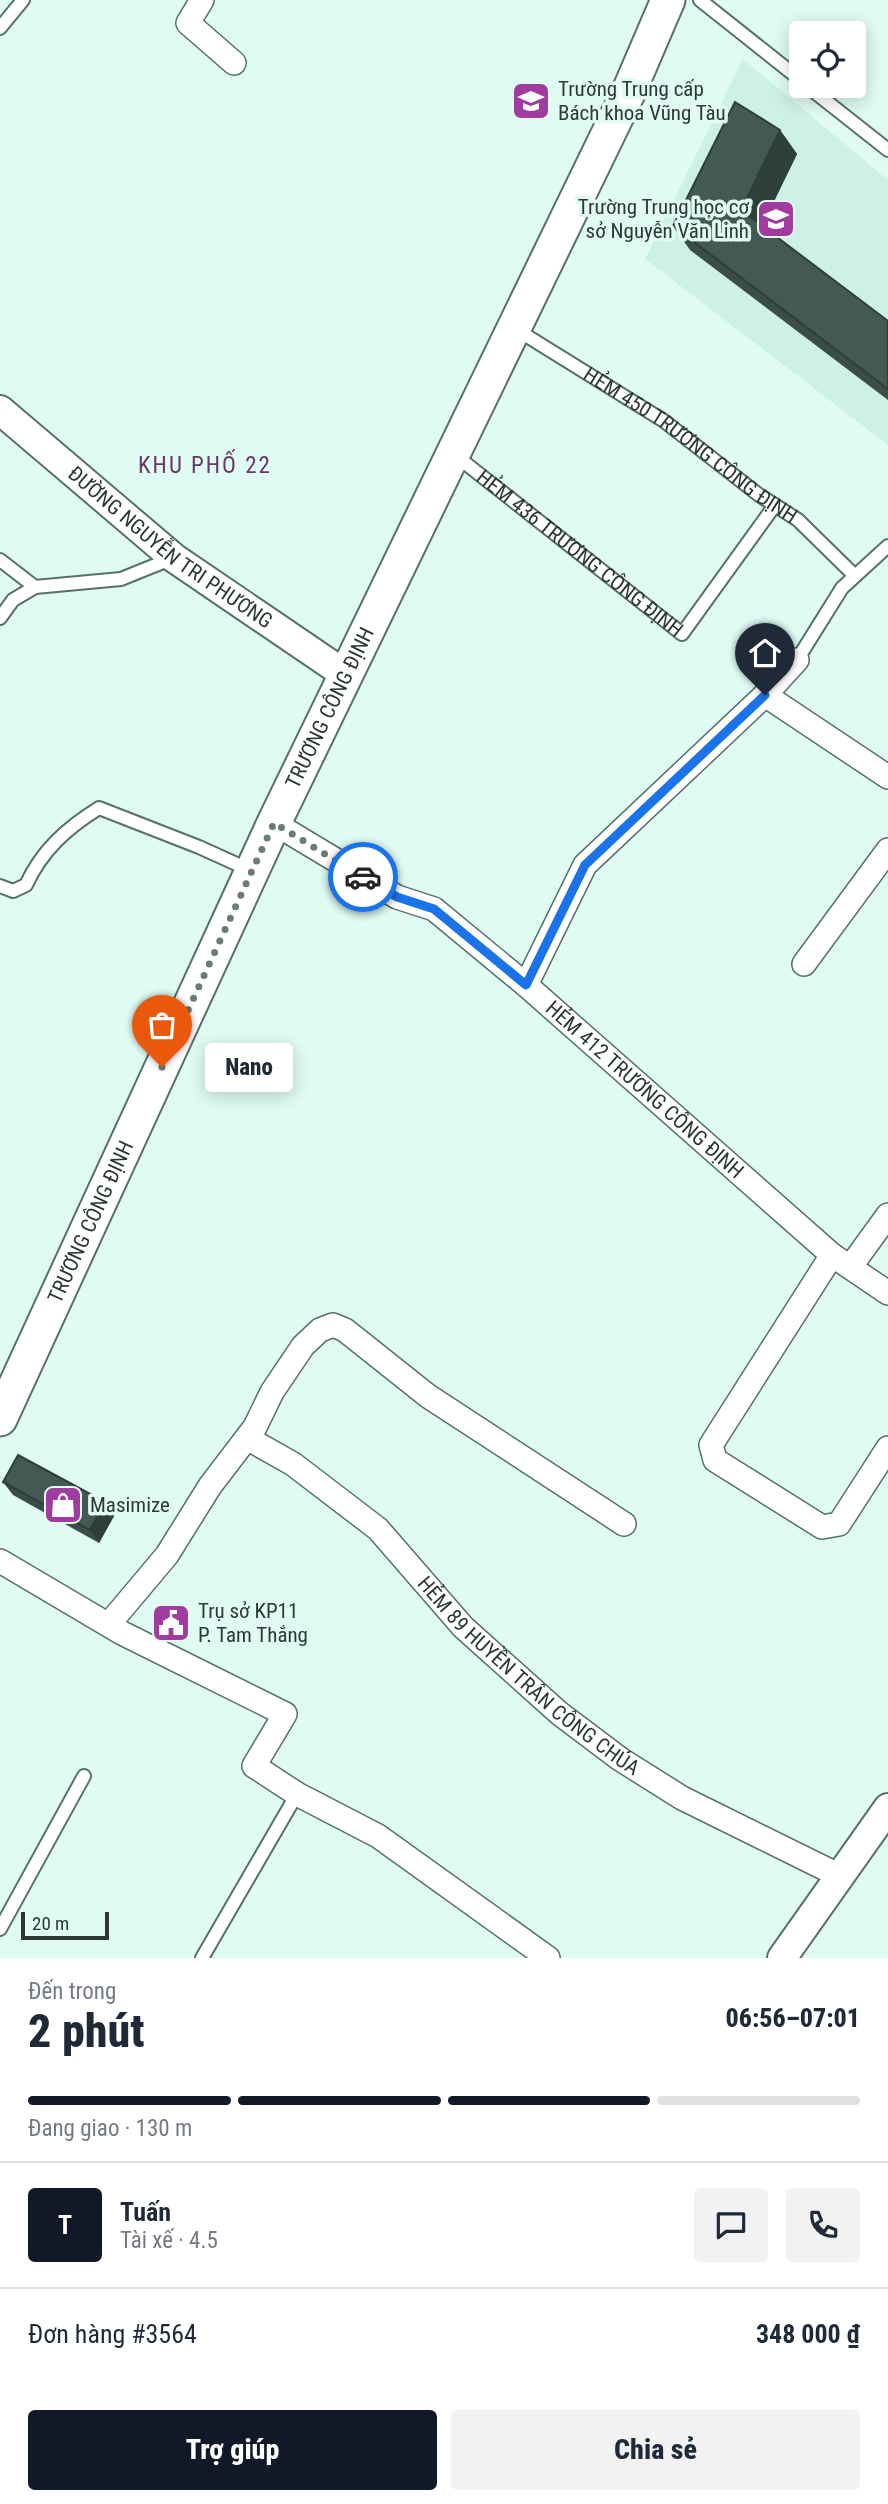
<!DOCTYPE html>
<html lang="vi">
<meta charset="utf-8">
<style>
:root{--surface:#fff;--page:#f2f2f3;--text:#1f2937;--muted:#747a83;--line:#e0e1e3;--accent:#111827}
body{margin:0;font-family:"Roboto Condensed",sans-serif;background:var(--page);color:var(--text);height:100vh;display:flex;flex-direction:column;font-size:26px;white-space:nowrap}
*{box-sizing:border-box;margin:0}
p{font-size:23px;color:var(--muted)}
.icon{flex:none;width:38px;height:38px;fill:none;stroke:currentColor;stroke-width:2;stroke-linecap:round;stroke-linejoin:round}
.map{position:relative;height:1958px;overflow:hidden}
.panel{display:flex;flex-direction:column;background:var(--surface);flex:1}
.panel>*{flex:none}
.buttons{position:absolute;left:789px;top:21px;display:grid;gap:14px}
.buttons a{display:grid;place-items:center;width:77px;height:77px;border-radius:7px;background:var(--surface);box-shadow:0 4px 18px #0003;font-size:35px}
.scale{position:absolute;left:21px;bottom:18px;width:88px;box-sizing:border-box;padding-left:7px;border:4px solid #2d3835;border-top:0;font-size:19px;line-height:24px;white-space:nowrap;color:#2d3835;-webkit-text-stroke:5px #dffbf3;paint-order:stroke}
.pin{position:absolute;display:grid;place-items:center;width:60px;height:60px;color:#fff;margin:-72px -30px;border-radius:50% 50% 50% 0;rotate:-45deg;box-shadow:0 0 7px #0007}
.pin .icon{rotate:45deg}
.courier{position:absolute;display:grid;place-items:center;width:70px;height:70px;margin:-35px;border:5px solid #1a73e8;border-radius:50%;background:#fff;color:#222;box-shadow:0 2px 9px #0007}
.bubble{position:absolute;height:49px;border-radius:7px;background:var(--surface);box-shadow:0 4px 18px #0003;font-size:23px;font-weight:800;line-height:49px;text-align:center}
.headline em{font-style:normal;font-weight:800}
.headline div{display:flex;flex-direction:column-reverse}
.headline{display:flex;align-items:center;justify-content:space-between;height:119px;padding:0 28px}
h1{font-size:46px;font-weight:800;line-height:52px}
.bar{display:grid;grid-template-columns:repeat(4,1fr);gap:10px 7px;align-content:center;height:84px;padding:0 28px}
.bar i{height:9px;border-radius:5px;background:var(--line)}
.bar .active{background:var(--accent)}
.bar p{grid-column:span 4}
.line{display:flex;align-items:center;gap:18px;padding:0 28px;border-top:2px solid var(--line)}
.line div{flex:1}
.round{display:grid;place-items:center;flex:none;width:74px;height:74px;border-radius:7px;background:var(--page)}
.button{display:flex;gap:14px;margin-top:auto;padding:14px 28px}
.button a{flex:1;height:80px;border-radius:7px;background:var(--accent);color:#fff;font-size:28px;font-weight:800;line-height:80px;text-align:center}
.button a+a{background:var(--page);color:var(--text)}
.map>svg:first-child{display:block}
.built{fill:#cdf1e7}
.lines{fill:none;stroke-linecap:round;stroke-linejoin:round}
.service-casing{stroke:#577069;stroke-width:16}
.minor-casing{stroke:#577069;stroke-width:26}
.tertiary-casing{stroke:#577069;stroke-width:32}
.secondary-casing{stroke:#577069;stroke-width:37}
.service{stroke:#fff;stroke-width:12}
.minor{stroke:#fff;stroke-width:23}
.tertiary{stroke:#fff;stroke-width:28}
.secondary{stroke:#fff;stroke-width:33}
.wall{fill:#3a4d48}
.shaded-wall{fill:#2f3f3b}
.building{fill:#435a54;stroke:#2f3f3b;stroke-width:2}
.done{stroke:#6b7c78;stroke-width:7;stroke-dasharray:0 12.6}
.route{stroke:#1a73e8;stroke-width:9}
.labels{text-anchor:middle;stroke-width:7;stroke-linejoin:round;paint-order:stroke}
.poi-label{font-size:21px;fill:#2d3835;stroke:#dffbf3;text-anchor:start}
.street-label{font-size:21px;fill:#2d3835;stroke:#dffbf3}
.neighbourhood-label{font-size:23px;letter-spacing:2px;fill:#683668;stroke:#dffbf3}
</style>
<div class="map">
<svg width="888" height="1958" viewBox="0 0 888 1958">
<rect width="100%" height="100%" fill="#dffbf3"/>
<path class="built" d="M743 59 888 180V445L645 259Z"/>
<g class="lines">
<defs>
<g id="service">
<path d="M700 0 802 81"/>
<path d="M0 28 23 0"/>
<path d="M807 86 888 150"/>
<path id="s1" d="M514 328 664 421 759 495 798 520 855 576"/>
<path id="s2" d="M455 455 682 634 775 505"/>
<path d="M0 560 35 587 121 579 173 558"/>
<path d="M0 618 13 600 35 587"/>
<path d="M797 660 842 588 888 546"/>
<path d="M0 886 13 891 26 885C42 850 67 828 99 808L199 847 252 871"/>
<path d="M0 1929 84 1776"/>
<path d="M202 1958 297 1794"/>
</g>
<g id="minor">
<path d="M202 0 188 23 234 63"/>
<path d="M765 695 888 777"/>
<path id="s3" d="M274 823 397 897 434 909 526 985 832 1255 888 1293"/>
<path d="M804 964 888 850"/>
<path d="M526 985 585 865 765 695 797 660"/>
<path d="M832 1255 711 1445 715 1460 822 1527 839 1524 888 1448"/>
<path d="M851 1266 888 1215"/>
<path id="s4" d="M247 1438 293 1464 378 1529 463 1627 559 1713 620 1759 682 1798 838 1875"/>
<path d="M0 1561 122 1633 285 1714 254 1766 297 1794 378 1836 548 1958"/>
<path d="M109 1624 167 1555 210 1486 255 1427 272 1392 303 1346 320 1330 333 1325 345 1330 428 1396 624 1524"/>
</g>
<g id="tertiary">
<path id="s5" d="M0 410 174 558 346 675"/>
<path d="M782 1958 888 1808"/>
</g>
<g id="secondary">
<path id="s6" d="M0 1419 274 823 629 91 668 0"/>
</g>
</defs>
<use href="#service" class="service-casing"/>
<use href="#minor" class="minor-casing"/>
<use href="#tertiary" class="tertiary-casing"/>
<use href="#secondary" class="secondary-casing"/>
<use href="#service" class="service"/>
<use href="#minor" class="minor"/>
<use href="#tertiary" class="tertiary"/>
<use href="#secondary" class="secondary"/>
</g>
<path class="wall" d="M780 130 797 154 762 226 888 321V400L690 250 673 226Z
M3 1482 105 1502 114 1516 99 1543 13 1495Z"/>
<path class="shaded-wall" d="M780 130 797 154 758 234 741 210Z
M105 1502 114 1516 99 1543 90 1530Z"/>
<path class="building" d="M735 102 780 130 741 210 888 321V389L673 226Z
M18 1455 105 1502 90 1530 3 1482Z"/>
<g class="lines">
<path class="done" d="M162 1067 274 823 363 877"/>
<path class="route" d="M363 877 397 897 434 909 526 985 585 865 765 695"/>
</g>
<defs>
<symbol id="university-square" viewBox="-11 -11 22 22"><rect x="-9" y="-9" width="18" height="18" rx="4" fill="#a03ba0" stroke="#dffbf3"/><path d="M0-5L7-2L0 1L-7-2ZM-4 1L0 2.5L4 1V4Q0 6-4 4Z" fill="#fff"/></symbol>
<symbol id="school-square" viewBox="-11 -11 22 22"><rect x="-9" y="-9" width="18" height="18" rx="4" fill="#a03ba0" stroke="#dffbf3"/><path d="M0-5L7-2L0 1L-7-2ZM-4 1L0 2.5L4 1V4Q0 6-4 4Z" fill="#fff"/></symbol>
<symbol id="shop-square" viewBox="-11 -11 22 22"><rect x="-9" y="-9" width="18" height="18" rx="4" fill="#a03ba0" stroke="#dffbf3"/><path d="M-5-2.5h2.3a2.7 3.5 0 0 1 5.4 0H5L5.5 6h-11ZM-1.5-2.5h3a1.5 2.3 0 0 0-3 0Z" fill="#fff"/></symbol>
<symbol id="civic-square" viewBox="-11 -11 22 22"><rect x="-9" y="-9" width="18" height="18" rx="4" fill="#a03ba0" stroke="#dffbf3"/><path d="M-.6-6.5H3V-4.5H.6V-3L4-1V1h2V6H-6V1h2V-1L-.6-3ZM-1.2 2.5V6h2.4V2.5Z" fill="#fff"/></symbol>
</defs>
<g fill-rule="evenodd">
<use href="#university-square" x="509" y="79" width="44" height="44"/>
<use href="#school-square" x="754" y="197" width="44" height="44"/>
<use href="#shop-square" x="41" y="1483" width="44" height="44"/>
<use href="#civic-square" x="149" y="1601" width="44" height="44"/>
</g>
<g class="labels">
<g class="poi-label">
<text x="558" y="96">Trường Trung cấp<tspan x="558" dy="24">Bách khoa Vũng Tàu</tspan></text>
<text x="749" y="214" text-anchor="end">Trường Trung học cơ<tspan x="749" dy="24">sở Nguyễn Văn Linh</tspan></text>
<text x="90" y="1512">Masimize</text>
<text x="198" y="1618">Trụ sở KP11<tspan x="198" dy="24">P. Tam Thắng</tspan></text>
</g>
<g class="street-label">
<text dy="7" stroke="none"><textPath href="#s1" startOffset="212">HẺM 450 TRƯƠNG CÔNG ĐỊNH</textPath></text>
<text dy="7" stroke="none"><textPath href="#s5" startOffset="219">ĐƯỜNG NGUYỄN TRI PHƯƠNG</textPath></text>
<text dy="7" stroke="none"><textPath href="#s2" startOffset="159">HẺM 436 TRƯƠNG CÔNG ĐỊNH</textPath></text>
<text dy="7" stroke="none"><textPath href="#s6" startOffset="784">TRƯƠNG CÔNG ĐỊNH</textPath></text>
<text dy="7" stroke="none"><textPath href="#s3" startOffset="460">HẺM 412 TRƯƠNG CÔNG ĐỊNH</textPath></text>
<text dy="7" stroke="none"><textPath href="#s6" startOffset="217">TRƯƠNG CÔNG ĐỊNH</textPath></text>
<text dy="7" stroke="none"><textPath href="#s4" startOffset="371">HẺM 89 HUYỀN TRÂN CÔNG CHÚA</textPath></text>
</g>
<g class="neighbourhood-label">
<text x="205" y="473">KHU PHỐ 22</text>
</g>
</g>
</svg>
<div class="buttons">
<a><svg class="icon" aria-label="locate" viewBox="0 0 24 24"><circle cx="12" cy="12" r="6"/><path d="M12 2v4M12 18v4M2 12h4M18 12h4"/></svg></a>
</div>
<div class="scale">20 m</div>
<div class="pin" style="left:162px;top:1067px;background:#ea580c"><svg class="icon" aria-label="bag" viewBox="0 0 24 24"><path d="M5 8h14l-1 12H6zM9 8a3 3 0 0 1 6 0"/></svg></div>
<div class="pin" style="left:765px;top:695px;background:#1f2937"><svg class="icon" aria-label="home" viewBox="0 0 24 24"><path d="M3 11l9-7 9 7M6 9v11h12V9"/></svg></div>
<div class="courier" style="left:363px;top:877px"><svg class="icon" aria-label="car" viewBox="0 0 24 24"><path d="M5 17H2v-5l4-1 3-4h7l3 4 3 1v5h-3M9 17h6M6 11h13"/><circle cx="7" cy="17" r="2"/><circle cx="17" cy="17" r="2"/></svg></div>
<div class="bubble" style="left:205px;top:1043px;width:88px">Nano</div>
</div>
<section class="panel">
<div class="headline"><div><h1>2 phút</h1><p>Đến trong</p></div><em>06:56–07:01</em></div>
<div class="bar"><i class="active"></i><i class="active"></i><i class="active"></i><i></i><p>Đang giao · 130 m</p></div>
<div class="line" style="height:126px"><b class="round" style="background:var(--accent);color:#fff">T</b><div><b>Tuấn</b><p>Tài xế · 4.5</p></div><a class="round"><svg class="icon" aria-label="chat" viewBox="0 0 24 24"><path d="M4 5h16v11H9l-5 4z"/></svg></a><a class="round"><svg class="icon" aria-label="phone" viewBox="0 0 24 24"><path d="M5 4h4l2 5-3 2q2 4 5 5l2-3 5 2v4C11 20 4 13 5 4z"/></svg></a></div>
<div class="line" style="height:91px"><div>Đơn hàng #3564</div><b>348 000 ₫</b></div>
<div class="button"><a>Trợ giúp</a><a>Chia sẻ</a></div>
</section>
